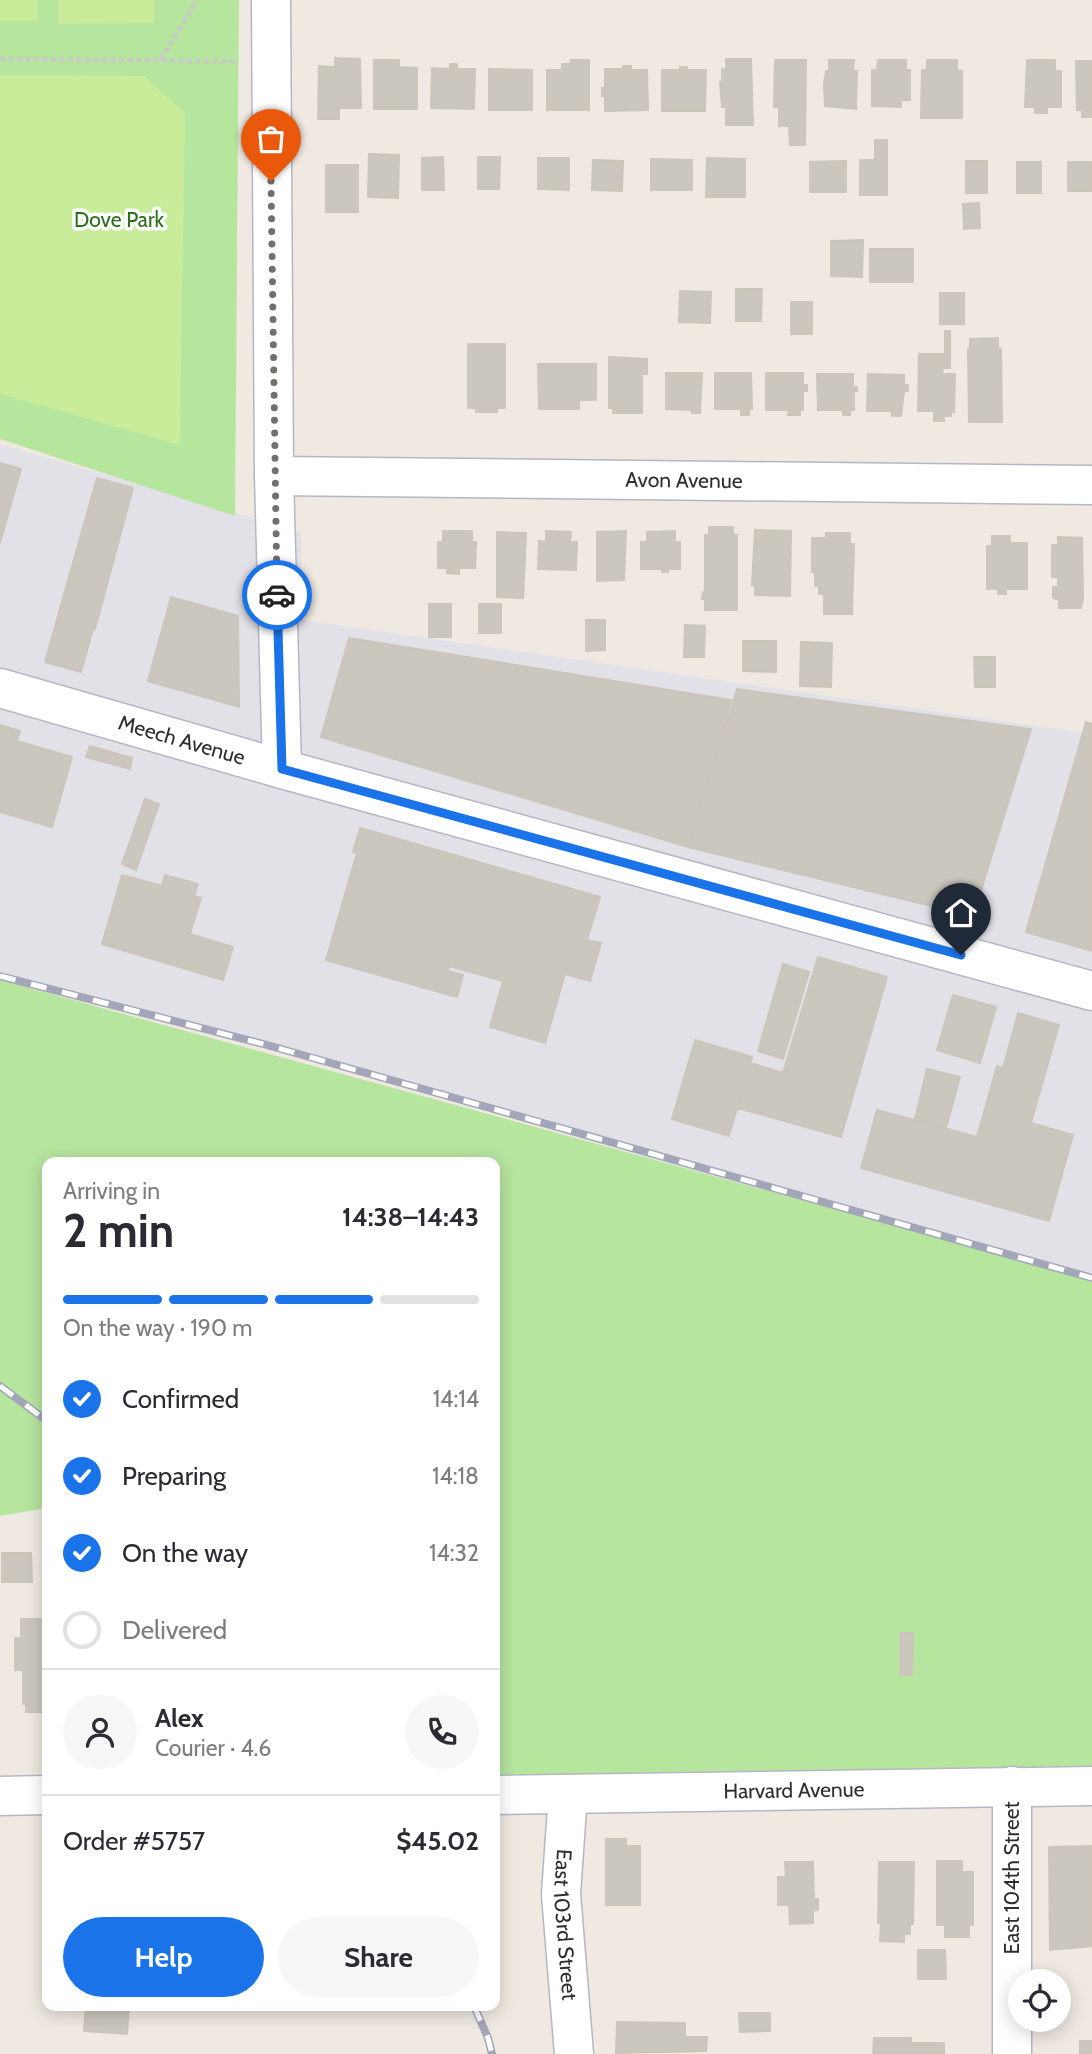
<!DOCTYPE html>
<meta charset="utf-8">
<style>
:root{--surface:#fff;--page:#f7f7f7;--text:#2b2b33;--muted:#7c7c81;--line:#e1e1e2;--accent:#1a73e8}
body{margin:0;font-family:Cabin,sans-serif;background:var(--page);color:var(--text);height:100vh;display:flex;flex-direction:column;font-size:26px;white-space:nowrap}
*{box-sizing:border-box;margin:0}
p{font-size:23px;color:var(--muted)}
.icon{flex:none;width:38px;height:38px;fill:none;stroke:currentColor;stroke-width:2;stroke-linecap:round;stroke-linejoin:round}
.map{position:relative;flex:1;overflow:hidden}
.sheet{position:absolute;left:42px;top:1157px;width:458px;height:854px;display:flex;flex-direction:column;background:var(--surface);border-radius:14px;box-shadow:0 4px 18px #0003}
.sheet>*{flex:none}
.tools{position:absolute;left:1008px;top:1969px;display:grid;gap:14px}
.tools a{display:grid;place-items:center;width:63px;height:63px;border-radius:50%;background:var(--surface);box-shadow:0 4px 18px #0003;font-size:35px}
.pin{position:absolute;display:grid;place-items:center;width:60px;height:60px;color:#fff;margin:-72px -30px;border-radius:50% 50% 50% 0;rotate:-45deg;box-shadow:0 0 7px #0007}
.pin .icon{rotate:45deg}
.courier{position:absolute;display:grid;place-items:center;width:70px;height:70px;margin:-35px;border:5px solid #1a73e8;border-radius:50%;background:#fff;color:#222;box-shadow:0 2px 9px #0007}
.overview em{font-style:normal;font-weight:700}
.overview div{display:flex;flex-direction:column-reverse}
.overview{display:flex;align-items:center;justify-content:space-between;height:119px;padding:0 21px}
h1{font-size:46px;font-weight:700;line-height:52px}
.bar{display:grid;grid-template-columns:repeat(4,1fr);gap:10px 7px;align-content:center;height:84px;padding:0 21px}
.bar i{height:9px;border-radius:5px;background:var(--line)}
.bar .current{background:var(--accent)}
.bar p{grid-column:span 4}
.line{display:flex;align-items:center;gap:18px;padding:0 21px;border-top:2px solid var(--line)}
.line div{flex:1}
.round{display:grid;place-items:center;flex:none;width:74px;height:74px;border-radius:37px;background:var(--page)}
ol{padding:0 21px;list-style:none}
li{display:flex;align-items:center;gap:21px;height:77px}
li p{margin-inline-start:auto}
li .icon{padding:7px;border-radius:50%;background:var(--accent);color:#fff;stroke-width:4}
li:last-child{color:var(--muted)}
li i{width:38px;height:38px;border:4px solid var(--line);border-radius:50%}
.action{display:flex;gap:14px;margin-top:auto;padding:14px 21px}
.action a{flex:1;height:80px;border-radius:42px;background:var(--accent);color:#fff;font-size:28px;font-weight:700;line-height:80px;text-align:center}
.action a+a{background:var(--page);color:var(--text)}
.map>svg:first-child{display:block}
.industrial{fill:#e3e1e8}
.green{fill:#b6e59e}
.pitch{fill:#c9ec9a}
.building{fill:#cbc7bf;stroke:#cbc5ba;stroke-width:2}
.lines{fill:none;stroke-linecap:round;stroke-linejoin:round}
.minor-casing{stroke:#b4b7c1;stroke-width:41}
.tertiary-casing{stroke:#b4b7c1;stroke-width:41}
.secondary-casing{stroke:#b4b7c1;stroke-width:41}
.path{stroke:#c9c9c9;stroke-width:4.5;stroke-dasharray:5 3.5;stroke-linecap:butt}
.minor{stroke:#fff;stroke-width:38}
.tertiary{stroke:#fff;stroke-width:38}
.secondary{stroke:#fff;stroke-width:38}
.rail-casing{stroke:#a3a6b8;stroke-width:8}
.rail{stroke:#fff;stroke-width:5;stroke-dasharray:16;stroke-linecap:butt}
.done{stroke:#726f6d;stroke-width:7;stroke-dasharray:0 12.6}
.route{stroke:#1a73e8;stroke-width:9}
.labels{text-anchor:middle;stroke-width:7;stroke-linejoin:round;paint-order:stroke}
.park-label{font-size:21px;fill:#2c6e1b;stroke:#fff}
.street-label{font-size:21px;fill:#2e2e2e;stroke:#fff}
</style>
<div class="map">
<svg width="1092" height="2054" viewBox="0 0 1092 2054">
<rect width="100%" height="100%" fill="#efe9e1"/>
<path class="industrial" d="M0 444 301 532 302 620 1092 734V1278L267 1045 0 976Z"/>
<path class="green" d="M0 0H239L235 516 0 439Z
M0 980 1092 1280V1786L495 1791V1162H47V1508L0 1516Z"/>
<path class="pitch" d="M0 0H38V21H0Z
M58 0H154V23L58 24Z
M0 75 144 76 185 113 180 445 0 394Z"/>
<path class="building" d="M335 58 360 59 361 108H339V119H318L319 66 335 67Z
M726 59H751L753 125H726V107H722L720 82H722V69L726 70Z
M374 60H399V67L417 68V109H374Z
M571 60H589V110H547V70H562V64H571Z
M775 60H806L805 145H790L789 126H779V107H774Z
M829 60H854L853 71H857L856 109 825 106 824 84 826 71H829Z
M878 60H906V70H910V100H901V107L872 106V70H877Z
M927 60H957V71H962V118H921L922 70H927Z
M1027 60H1055V71H1061V107H1047V113H1035V107H1025Z
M1076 61H1092V117H1082V110H1077Z
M450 64H457V69H475L474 109 431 108 432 68 450 69Z
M623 66H631V70H647L648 110 605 111V96H602V88H605V69H623Z
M680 67H687V70H706L705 111H662V70H680Z
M489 69 532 70V110H489Z
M875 140H887V195H860V160H875Z
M369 154 399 155 398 198 368 197Z
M443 157 444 190H422V158Z
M478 157H500L499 189H478Z
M538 158H569V190L538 189Z
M707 158 745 159V197H706Z
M651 159 692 160V190H651Z
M593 160 623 161 622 191 592 190Z
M846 161V192H810V162Z
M966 161H987V193H966Z
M1017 162H1041V193H1017Z
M1068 162H1092V191H1068Z
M326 165H358V212H326Z
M979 203 980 228 964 229 963 204Z
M863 240 862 277 831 276V241Z
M870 249H913V282H870Z
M736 289H762L761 321H736Z
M680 291 711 292 710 323 679 322Z
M940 293H964V324H940Z
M791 302H812V334H791Z
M945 331H950V368H943L942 374H955L954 412 951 411V416H944V421H934V411H918L919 354H943V360H945Z
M998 338V349H1001L1002 422H969L968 349H970V339Z
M468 344H505V408H497V412H476V408H468Z
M609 357 647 359V374H642V413H613V408H609Z
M538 364H596V400H579V409H539Z
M666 373H702L700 413H692V410L666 409Z
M715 373H751L752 409H749V415H741V409H715Z
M766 373H803V385H807V391H803V410H800V415H788L789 410H766Z
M817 374H853V387H857V391H854V410H850V415H843V410H818Z
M868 374 904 375V385H908V391H904L901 416H892V411H867Z
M0 463 21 469 0 543Z
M97 478 133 488 95 629H93L81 672 45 662Z
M709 527H733V535H737V610H705V599H702L703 592H705V535H709Z
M755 530 791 531 790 596 755 595V585H752Z
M443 531H472V542H476L475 568H459V574L447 573V568H438V542H443Z
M546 531 571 532 570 542H577L576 570 538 569 539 541 546 542Z
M626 531 624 580 597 581V532Z
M675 531V542H680V569H668V572H662V569H641V542H647V532Z
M497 532 526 533 523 598 497 597Z
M826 533H850V544H854L852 614H824V594H819V586H815V572H812V538H826Z
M992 536H1010V543H1027V589H1006V594H998V589H987V546H992Z
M1058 537 1082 538 1083 599 1081 608H1059V600L1053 598V587H1058V577H1052V545H1058Z
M171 597 238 616 239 707 148 681Z
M429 604H451V637H429Z
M479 604H501V633H479Z
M586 620H605V650L586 651Z
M685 625 705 626 704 657H684Z
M349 638 731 700 688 847 321 737Z
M743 641H776V672L743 671Z
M801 642 832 643 831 687 800 686Z
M974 657H995V687H975Z
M737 689 1031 729 973 916 688 847Z
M1086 722 1092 724V951L1026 932Z
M0 725 20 731 17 741 72 757 52 827 0 812Z
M90 746 132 758 130 769 86 757Z
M145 799 159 804 136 870 122 864Z
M360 828 600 897 587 940 601 943 590 981 565 974 545 1043 490 1027 503 981 449 966 448 971 463 975 457 997 326 960 357 853 353 852Z
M122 875 162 886 165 875 198 884 194 896 201 898 190 934 233 947 223 980 102 944Z
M818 957 887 977 841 1137 738 1108 751 1063 783 1073Z
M783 964 809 972 783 1059 758 1051Z
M953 995 996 1007 980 1063 937 1050Z
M1018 1013 1059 1025 1031 1123 1073 1135 1049 1221 861 1168 877 1110 977 1137 997 1066 1003 1068Z
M695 1040 752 1057 729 1136 672 1119Z
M927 1069 960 1077 946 1128 915 1119Z
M2 1553H31L32 1582H2Z
M21 1619H47V1712H26V1704H23V1670H15V1638H21Z
M900 1633H913L912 1675H900Z
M606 1839H626V1846H640V1905H606Z
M1092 1846V1946L1050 1950 1049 1847Z
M937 1861H962V1872H973V1925H969V1937H945V1925H937Z
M785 1862H813L814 1899H818V1910H813V1923L790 1924 789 1905H778V1877H786Z
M879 1862H914L913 1924H910V1934H904V1942L880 1941 881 1923H878Z
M918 1950H945L946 1979H918Z
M86 2006H129L127 2034 84 2031Z
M739 2013H770V2031L740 2032Z
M617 2022 685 2023V2037H707L706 2051 616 2053Z
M874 2038H911V2043H944V2054H873Z
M1080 2041H1092V2054H1080Z"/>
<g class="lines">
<defs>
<g id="minor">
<path d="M271 0 274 476 282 769"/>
<path id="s1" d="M274 476 1092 485"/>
<path d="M1012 1786V2054"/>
<path id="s2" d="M568 1794 561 1894 574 2054"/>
</g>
<g id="tertiary">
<path id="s3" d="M0 688 282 769 1092 991"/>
</g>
<g id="secondary">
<path id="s4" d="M495 1795 1092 1786"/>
<path d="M0 1796 47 1795"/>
</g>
</defs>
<use href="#minor" class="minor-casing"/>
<use href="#tertiary" class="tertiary-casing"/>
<use href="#secondary" class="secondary-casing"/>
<path class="path" d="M0 59 235 61
M161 59 197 0"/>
<use href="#minor" class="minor"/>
<use href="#tertiary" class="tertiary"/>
<use href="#secondary" class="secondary"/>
<defs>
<path id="rail" d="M0 976 267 1045 1092 1278
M0 1386 47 1421
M474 2006 488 2038 492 2054"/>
</defs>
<use href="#rail" class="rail-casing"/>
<use href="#rail" class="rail"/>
</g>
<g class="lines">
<path class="done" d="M271 181 277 595"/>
<path class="route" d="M277 595 282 769 961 955"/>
</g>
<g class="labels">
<g class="park-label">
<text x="119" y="227">Dove Park</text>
</g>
<g class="street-label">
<text dy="7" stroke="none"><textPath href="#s1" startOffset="410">Avon Avenue</textPath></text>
<text dy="7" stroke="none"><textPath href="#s3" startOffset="189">Meech Avenue</textPath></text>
<text dy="7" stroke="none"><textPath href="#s4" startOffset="299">Harvard Avenue</textPath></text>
<text transform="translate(1012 1878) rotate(-90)" y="7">East 104th Street</text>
<text dy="7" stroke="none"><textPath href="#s2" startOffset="131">East 103rd Street</textPath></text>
</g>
</g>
</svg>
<div class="tools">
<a><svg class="icon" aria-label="locate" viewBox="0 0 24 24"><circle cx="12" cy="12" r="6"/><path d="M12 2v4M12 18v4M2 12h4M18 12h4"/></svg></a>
</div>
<div class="pin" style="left:271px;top:181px;background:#ea580c"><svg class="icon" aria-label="bag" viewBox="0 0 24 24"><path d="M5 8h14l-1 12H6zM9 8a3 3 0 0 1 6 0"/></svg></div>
<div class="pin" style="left:961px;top:955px;background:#1f2937"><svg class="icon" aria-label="home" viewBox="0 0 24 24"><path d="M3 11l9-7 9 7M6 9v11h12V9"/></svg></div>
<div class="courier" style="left:277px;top:595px"><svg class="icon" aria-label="car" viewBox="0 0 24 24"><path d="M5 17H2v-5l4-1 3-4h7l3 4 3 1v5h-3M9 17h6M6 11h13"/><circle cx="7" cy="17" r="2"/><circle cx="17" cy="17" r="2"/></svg></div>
<section class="sheet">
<div class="overview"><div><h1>2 min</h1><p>Arriving in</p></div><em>14:38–14:43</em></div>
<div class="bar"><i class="current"></i><i class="current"></i><i class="current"></i><i></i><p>On the way · 190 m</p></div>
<ol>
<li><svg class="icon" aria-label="check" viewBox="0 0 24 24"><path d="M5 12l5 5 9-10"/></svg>Confirmed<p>14:14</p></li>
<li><svg class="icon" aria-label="check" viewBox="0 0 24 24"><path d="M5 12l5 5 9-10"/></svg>Preparing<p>14:18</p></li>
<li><svg class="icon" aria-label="check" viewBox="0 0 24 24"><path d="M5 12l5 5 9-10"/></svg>On the way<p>14:32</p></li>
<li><i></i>Delivered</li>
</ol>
<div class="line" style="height:126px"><a class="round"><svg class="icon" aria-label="person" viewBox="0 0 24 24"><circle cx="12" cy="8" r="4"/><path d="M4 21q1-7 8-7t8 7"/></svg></a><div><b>Alex</b><p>Courier · 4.6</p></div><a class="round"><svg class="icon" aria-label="phone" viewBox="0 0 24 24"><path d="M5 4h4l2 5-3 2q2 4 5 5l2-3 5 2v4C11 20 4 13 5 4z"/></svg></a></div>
<div class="line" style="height:91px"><div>Order #5757</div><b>$45.02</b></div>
<div class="action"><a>Help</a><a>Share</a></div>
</section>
</div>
